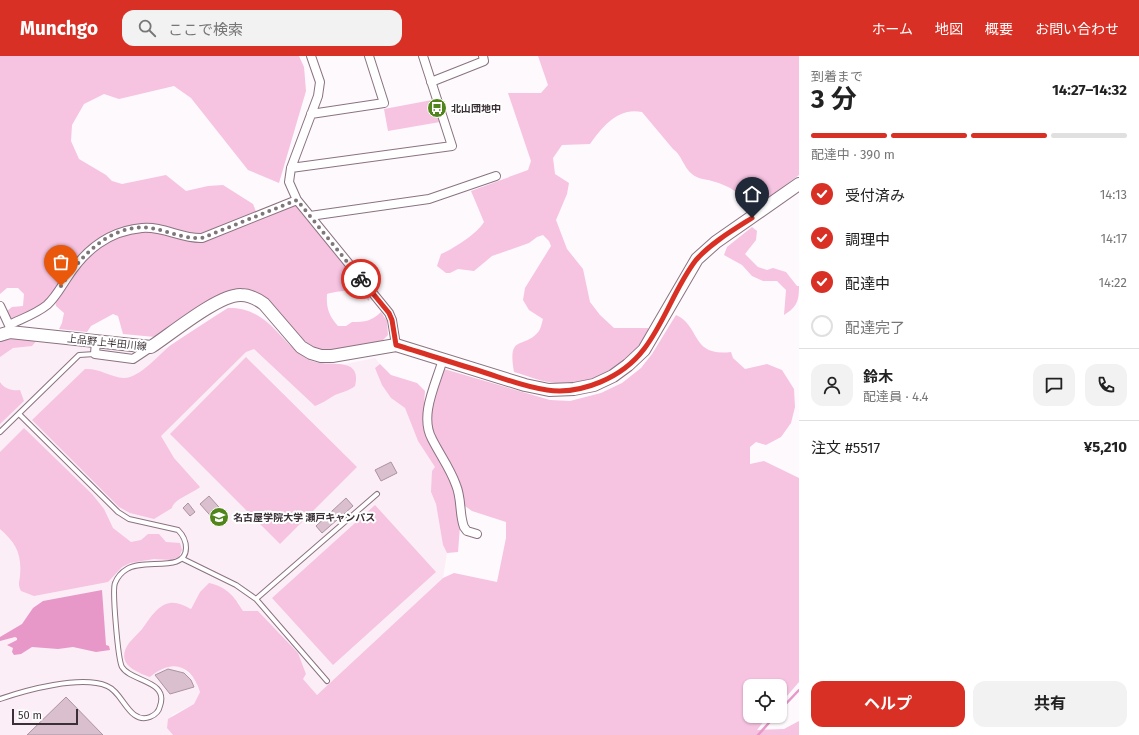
<!DOCTYPE html>
<html lang="ja">
<meta charset="utf-8">
<style>
:root{--surface:#fff;--page:#f2f2f2;--text:#222;--muted:#767676;--line:#e0e0e0;--accent:#d93025}
body{margin:0;font-family:"Fira Sans","Noto Sans JP",sans-serif;background:var(--page);color:var(--text);height:100vh;display:flex;flex-direction:column;font-size:15px;white-space:nowrap}
*{box-sizing:border-box;margin:0}
p{font-size:13px;color:var(--muted)}
.icon{flex:none;width:22px;height:22px;fill:none;stroke:currentColor;stroke-width:2;stroke-linecap:round;stroke-linejoin:round}
.map{position:relative;flex:1;overflow:hidden}
.side{display:flex;flex-direction:column;background:var(--surface);width:340px}
.side>*{flex:none}
.fabs{position:absolute;left:743px;top:623px;display:grid;gap:8px}
.fabs a{display:grid;place-items:center;width:44px;height:44px;border-radius:8px;background:var(--surface);box-shadow:0 1px 3px #0004;font-size:20px}
.scale{position:absolute;left:12px;bottom:10px;width:66px;box-sizing:border-box;padding-left:4px;border:2px solid #3a3036;border-top:0;font-size:11px;line-height:14px;white-space:nowrap;color:#3a3036;-webkit-text-stroke:3px #fff;paint-order:stroke}
.pin{position:absolute;display:grid;place-items:center;width:34px;height:34px;color:#fff;margin:-41px -17px;border-radius:50% 50% 50% 0;rotate:-45deg;box-shadow:0 0 4px #0007}
.pin .icon{rotate:45deg}
.courier{position:absolute;display:grid;place-items:center;width:40px;height:40px;margin:-20px;border:3px solid #d93025;border-radius:50%;background:#fff;color:#222;box-shadow:0 1px 5px #0007}
.overview em{font-style:normal;font-weight:700}
.overview div{display:flex;flex-direction:column-reverse}
.overview{display:flex;align-items:center;justify-content:space-between;height:68px;padding:0 12px}
h1{font-size:26px;font-weight:700;line-height:30px}
.bar{display:grid;grid-template-columns:repeat(4,1fr);gap:6px 4px;align-content:center;height:48px;padding:0 12px}
.bar i{height:5px;border-radius:3px;background:var(--line)}
.bar .on{background:var(--accent)}
.bar p{grid-column:span 4}
.line{display:flex;align-items:center;gap:10px;padding:0 12px;border-top:1px solid var(--line)}
.line div{flex:1}
.round{display:grid;place-items:center;flex:none;width:42px;height:42px;border-radius:12px;background:var(--page)}
ol{padding:0 12px;list-style:none}
li{display:flex;align-items:center;gap:12px;height:44px}
li p{margin-inline-start:auto}
li .icon{padding:4px;border-radius:50%;background:var(--accent);color:#fff;stroke-width:4}
li:last-child{color:var(--muted)}
li i{width:22px;height:22px;border:2px solid var(--line);border-radius:50%}
.primary-button{display:flex;gap:8px;margin-top:auto;padding:8px 12px}
.primary-button a{flex:1;height:46px;border-radius:12px;background:var(--accent);color:#fff;font-size:16px;font-weight:700;line-height:46px;text-align:center}
.primary-button a+a{background:var(--page);color:var(--text)}
header{display:flex;align-items:center;gap:24px;box-sizing:border-box;height:56px;padding:0 20px;background:var(--accent);color:#fff}
header strong{font-size:19px}
nav{display:flex;gap:22px;margin-inline-start:auto;font-size:14px}
.search{width:280px;height:36px;background:var(--page);display:flex;align-items:center;gap:10px;box-sizing:border-box;padding:0 14px;border-radius:12px;color:var(--muted);font-size:15px}
main{display:flex;flex:1;min-height:0}
.map>svg:first-child{display:block}
.built{fill:#fceef6}
.green{fill:#f6c3e1}
.water{fill:#e798c9}
.lines{fill:none;stroke-linecap:round;stroke-linejoin:round}
.stream{stroke:#e798c9;stroke-width:2.5}
.building{fill:#dac0cf;stroke:#ab92a1}
.lane-casing{stroke:#8a7380;stroke-width:6}
.street-casing{stroke:#8a7380;stroke-width:10}
.secondary-casing{stroke:#8a7380;stroke-width:14}
.lane{stroke:#fff;stroke-width:4}
.street{stroke:#fff;stroke-width:8}
.secondary{stroke:#fff;stroke-width:12}
.done{stroke:#7f767b;stroke-width:4;stroke-dasharray:0 7.2}
.route{stroke:#d93025;stroke-width:5}
.labels{text-anchor:middle;stroke-width:4;stroke-linejoin:round;paint-order:stroke}
.poi-label{font-size:10px;font-weight:bold;fill:#3a3036;stroke:#fff;text-anchor:start}
.street-label{font-size:10px;fill:#3a3036;stroke:#fff}
</style>
<header>
<strong>Munchgo</strong>
<div class="search"><svg class="icon" aria-label="search" viewBox="0 0 24 24"><circle cx="10" cy="10" r="6"/><path d="M15 15l6 6"/></svg>ここで検索</div>
<nav><a>ホーム</a><a>地図</a><a>概要</a><a>お問い合わせ</a></nav>
</header>
<main>
<div class="map">
<svg width="799" height="679" viewBox="0 0 799 679">
<rect width="100%" height="100%" fill="#fef9fc"/>
<path class="built" d="M228 252H237L247 255 268 265 296 295 309 304 321 308H345L375 302 380 308 375 312 391 342 405 352 418 385 436 411 431 436 436 448 443 489 447 497 443 522 317 639 303 623 306 618 298 597 258 555 243 556 238 546 200 536 190 554 182 549 154 558 140 575 150 621 159 613 170 610 181 611 196 624 200 636 194 648 172 659 167 672 173 679H0V285L17 282 156 295 170 290Z"/>
<path class="green" d="M0 0H299L304 11 306 35 279 127 248 114 191 42 174 30 119 43 104 38 84 48 72 69 71 85 79 103 106 119 112 125 122 128 166 119 186 135 208 130 223 129 253 148 257 158 203 179 193 180 157 171 108 179 47 245 12 264 10 263 7 255 12 251 23 250 24 238 18 232H7L0 238Z
M538 0H799V119L753 153C741 138 731 130 712 125 705 123 698 123 692 118 683 111 682 99 673 93L642 56C618 51 603 70 590 88L562 89 553 102 555 118 569 127 567 138 556 164 567 193 583 213 590 246 600 259 614 272H648L649 274C629 310 597 329 556 327 542 326 528 320 514 316 507 277 524 294 539 275 541 272 542 266 543 263L529 254 523 244 525 232 551 190 549 185 543 179 537 181 529 187 492 200 474 215 458 213 450 217H446L437 210 441 198C453 193 478 177 484 166L471 135 528 114 531 105 508 37H541L548 29Z
M432 44 440 66 388 75 384 53Z
M296 149 370 240 369 245C366 243 363 237 360 235 355 233 333 236 327 238 326 252 329 260 338 270H346L352 266C365 266 372 265 381 256L387 265 388 279 379 288 331 295 317 293 300 282 267 243 255 236 244 234H234L222 238 155 281 123 278 118 260 113 258 91 270 87 276 59 273 62 267 64 257 56 250 55 244 80 207 99 189 121 179 148 175 201 185Z
M752 171 757 175 756 184 745 198 758 211 767 214 773 212 786 216 797 230H799C799 245 797 251 784 259L786 234 777 225H763L752 220 742 209 724 199 727 191Z
M228 252C268 251 279 286 307 303 325 314 363 297 355 330 349 335 342 336 335 339 328 343 323 347 315 350L254 293 246 296 161 380 174 402 200 431C193 437 174 443 172 452L154 463 130 457 119 451 32 364 85 313C99 312 110 321 124 322 140 322 159 298 171 289 190 276 209 264 228 252Z
M676 259C701 270 690 301 731 296L733 302 745 313 767 308 782 314 794 333 795 351 791 367 781 381 766 389 756 386 750 391V408L764 405 799 422V626L780 648V630H750V660H768L757 674 784 673 799 665V679H173L167 672 168 663 194 648 200 636C192 609 172 602 150 621 134 615 115 607 129 587 133 582 138 578 142 573 149 564 157 549 170 547 177 546 185 550 191 553L200 536 209 527C227 531 234 540 243 555H258L298 597 306 618 303 623 317 639 443 522 454 517 497 526 506 482V466L472 455 465 450 454 414 432 374 430 366 432 347 444 313 550 344 570 345 601 337 622 327 641 312 652 298Z
M17 282 37 284 32 290 13 292 0 301V285Z
M246 301 357 411 280 488 170 378Z
M380 308 391 319 417 327 425 335 423 362 425 375 454 431 460 470 458 496 447 497 443 489 436 448 431 436 432 415 435 411 418 385 405 352 391 342 382 329 375 312Z
M0 326C4 333 13 335 20 334L24 345 0 368Z
M24 372 92 438 104 453 113 472 131 486 141 484 148 478H159L166 486 180 487 182 494 179 501 171 504 154 503 130 507 122 511 108 526 34 540 21 535C18 529 19 527 20 520 22 498 16 487 0 473V396Z
M375 449 436 516 333 609 272 542Z"/>
<path class="water" d="M102 534 106 589 109 590 110 594 96 596 73 591 58 593 32 591 21 598 14 599 12 596 13 592 7 589 17 584V582L15 581 0 585V581L22 568 33 552 43 545Z"/>
<g class="lines">
<path class="stream" d="M780 654 799 634
M758 679 775 660"/>
</g>
<path class="building" d="M391 406 397 417 381 425 375 414Z
M209 440 226 459 217 467 200 448Z
M346 442 353 450 322 477 316 470Z
M188 447 195 456 190 460 183 452Z
M168 613 184 617 191 624 194 631 170 638 155 619Z
M66 641 103 679H27Z"/>
<g class="lines">
<defs>
<path id="lane" d="M0 376 79 299 95 298
M183 503 236 529 256 543 327 625
M256 543 377 438
M0 643C26 634 81 619 107 630 123 636 129 669 150 661 155 659 159 655 160 650 169 624 131 626 122 611 118 604 112 534 115 527 117 522 122 516 127 513 144 502 186 517 186 492 186 485 183 479 178 474L129 463 118 456 19 358"/>
<path id="street" d="M311 0 320 26 318 40 291 112 289 126 297 144 389 257 392 264 396 289
M431 26 484 5 483 0
M311 58 384 47 369 0
M291 112 452 90 423 0
M310 160 429 143 496 120
M0 250 9 269 10 273
M9 269C21 263 36 258 47 249 55 242 61 231 67 222 85 194 108 175 142 172 163 170 182 183 202 182L297 144
M96 285 95 298 133 303 151 291
M443 303C436 328 419 359 432 383 440 399 450 412 456 429 462 443 459 458 464 471L467 475 477 478"/>
<path id="secondary" d="M0 279 10 276 151 291C171 278 219 238 241 239 250 239 257 243 264 248L301 291 311 297 321 300H332L396 289 525 329 549 334 574 333 594 329 613 320 628 309 644 294 697 203 716 186 799 128"/>
</defs>
<use href="#lane" class="lane-casing"/>
<use href="#street" class="street-casing"/>
<use href="#secondary" class="secondary-casing"/>
<use href="#lane" class="lane"/>
<use href="#street" class="street"/>
<use href="#secondary" class="secondary"/>
</g>
<g class="lines">
<path class="done" d="M61 230C81 200 110 167 151 172 168 175 184 183 202 182L297 144 361 223"/>
<path class="route" d="M361 223 389 257 392 264 396 289C423 297 450 306 477 314 500 321 523 331 547 334 582 339 623 321 644 293 665 266 675 231 696 204 711 187 733 174 752 162"/>
</g>
<defs>
<symbol id="bus-disc" viewBox="-11 -11 22 22"><circle r="9.5" fill="#51851b" stroke="#fff"/><path d="M-5-6H5V4H4V6H2V4H-2V6H-4V4H-5ZM-3.5-4V0h7V-4ZM-3.5 1.2v1.5H-2V1.2ZM2 1.2v1.5H3.5V1.2Z" fill="#fff"/></symbol>
<symbol id="university-disc" viewBox="-11 -11 22 22"><circle r="9.5" fill="#51851b" stroke="#fff"/><path d="M0-5L7-2L0 1L-7-2ZM-4 1L0 2.5L4 1V4Q0 6-4 4Z" fill="#fff"/></symbol>
</defs>
<g fill-rule="evenodd">
<use href="#bus-disc" x="426" y="41" width="22" height="22"/>
<use href="#university-disc" x="208" y="450" width="22" height="22"/>
</g>
<g class="labels">
<g class="poi-label">
<text x="451" y="56">北山団地中</text>
<text x="233" y="465">名古屋学院大学 瀬戸キャンパス</text>
</g>
<g class="street-label">
<text transform="translate(107 286) rotate(6)" y="4">上品野上半田川線</text>
</g>
</g>
</svg>
<div class="fabs">
<a><svg class="icon" aria-label="locate" viewBox="0 0 24 24"><circle cx="12" cy="12" r="6"/><path d="M12 2v4M12 18v4M2 12h4M18 12h4"/></svg></a>
</div>
<div class="scale">50 m</div>
<div class="pin" style="left:61px;top:230px;background:#ea580c"><svg class="icon" aria-label="bag" viewBox="0 0 24 24"><path d="M5 8h14l-1 12H6zM9 8a3 3 0 0 1 6 0"/></svg></div>
<div class="pin" style="left:752px;top:162px;background:#1f2937"><svg class="icon" aria-label="home" viewBox="0 0 24 24"><path d="M3 11l9-7 9 7M6 9v11h12V9"/></svg></div>
<div class="courier" style="left:361px;top:223px"><svg class="icon" aria-label="bike" viewBox="0 0 24 24"><circle cx="6" cy="16" r="4"/><circle cx="18" cy="16" r="4"/><path d="M6 16l4-8h5l3 8M10 8l3 8H6M13 5h3"/></svg></div>
</div>
<section class="side">
<div class="overview"><div><h1>3 分</h1><p>到着まで</p></div><em>14:27–14:32</em></div>
<div class="bar"><i class="on"></i><i class="on"></i><i class="on"></i><i></i><p>配達中 · 390 m</p></div>
<ol>
<li><svg class="icon" aria-label="check" viewBox="0 0 24 24"><path d="M5 12l5 5 9-10"/></svg>受付済み<p>14:13</p></li>
<li><svg class="icon" aria-label="check" viewBox="0 0 24 24"><path d="M5 12l5 5 9-10"/></svg>調理中<p>14:17</p></li>
<li><svg class="icon" aria-label="check" viewBox="0 0 24 24"><path d="M5 12l5 5 9-10"/></svg>配達中<p>14:22</p></li>
<li><i></i>配達完了</li>
</ol>
<div class="line" style="height:72px"><a class="round"><svg class="icon" aria-label="person" viewBox="0 0 24 24"><circle cx="12" cy="8" r="4"/><path d="M4 21q1-7 8-7t8 7"/></svg></a><div><b>鈴木</b><p>配達員 · 4.4</p></div><a class="round"><svg class="icon" aria-label="chat" viewBox="0 0 24 24"><path d="M4 5h16v11H9l-5 4z"/></svg></a><a class="round"><svg class="icon" aria-label="phone" viewBox="0 0 24 24"><path d="M5 4h4l2 5-3 2q2 4 5 5l2-3 5 2v4C11 20 4 13 5 4z"/></svg></a></div>
<div class="line" style="height:52px"><div>注文 #5517</div><b>¥5,210</b></div>
<div class="primary-button"><a>ヘルプ</a><a>共有</a></div>
</section>
</main>
